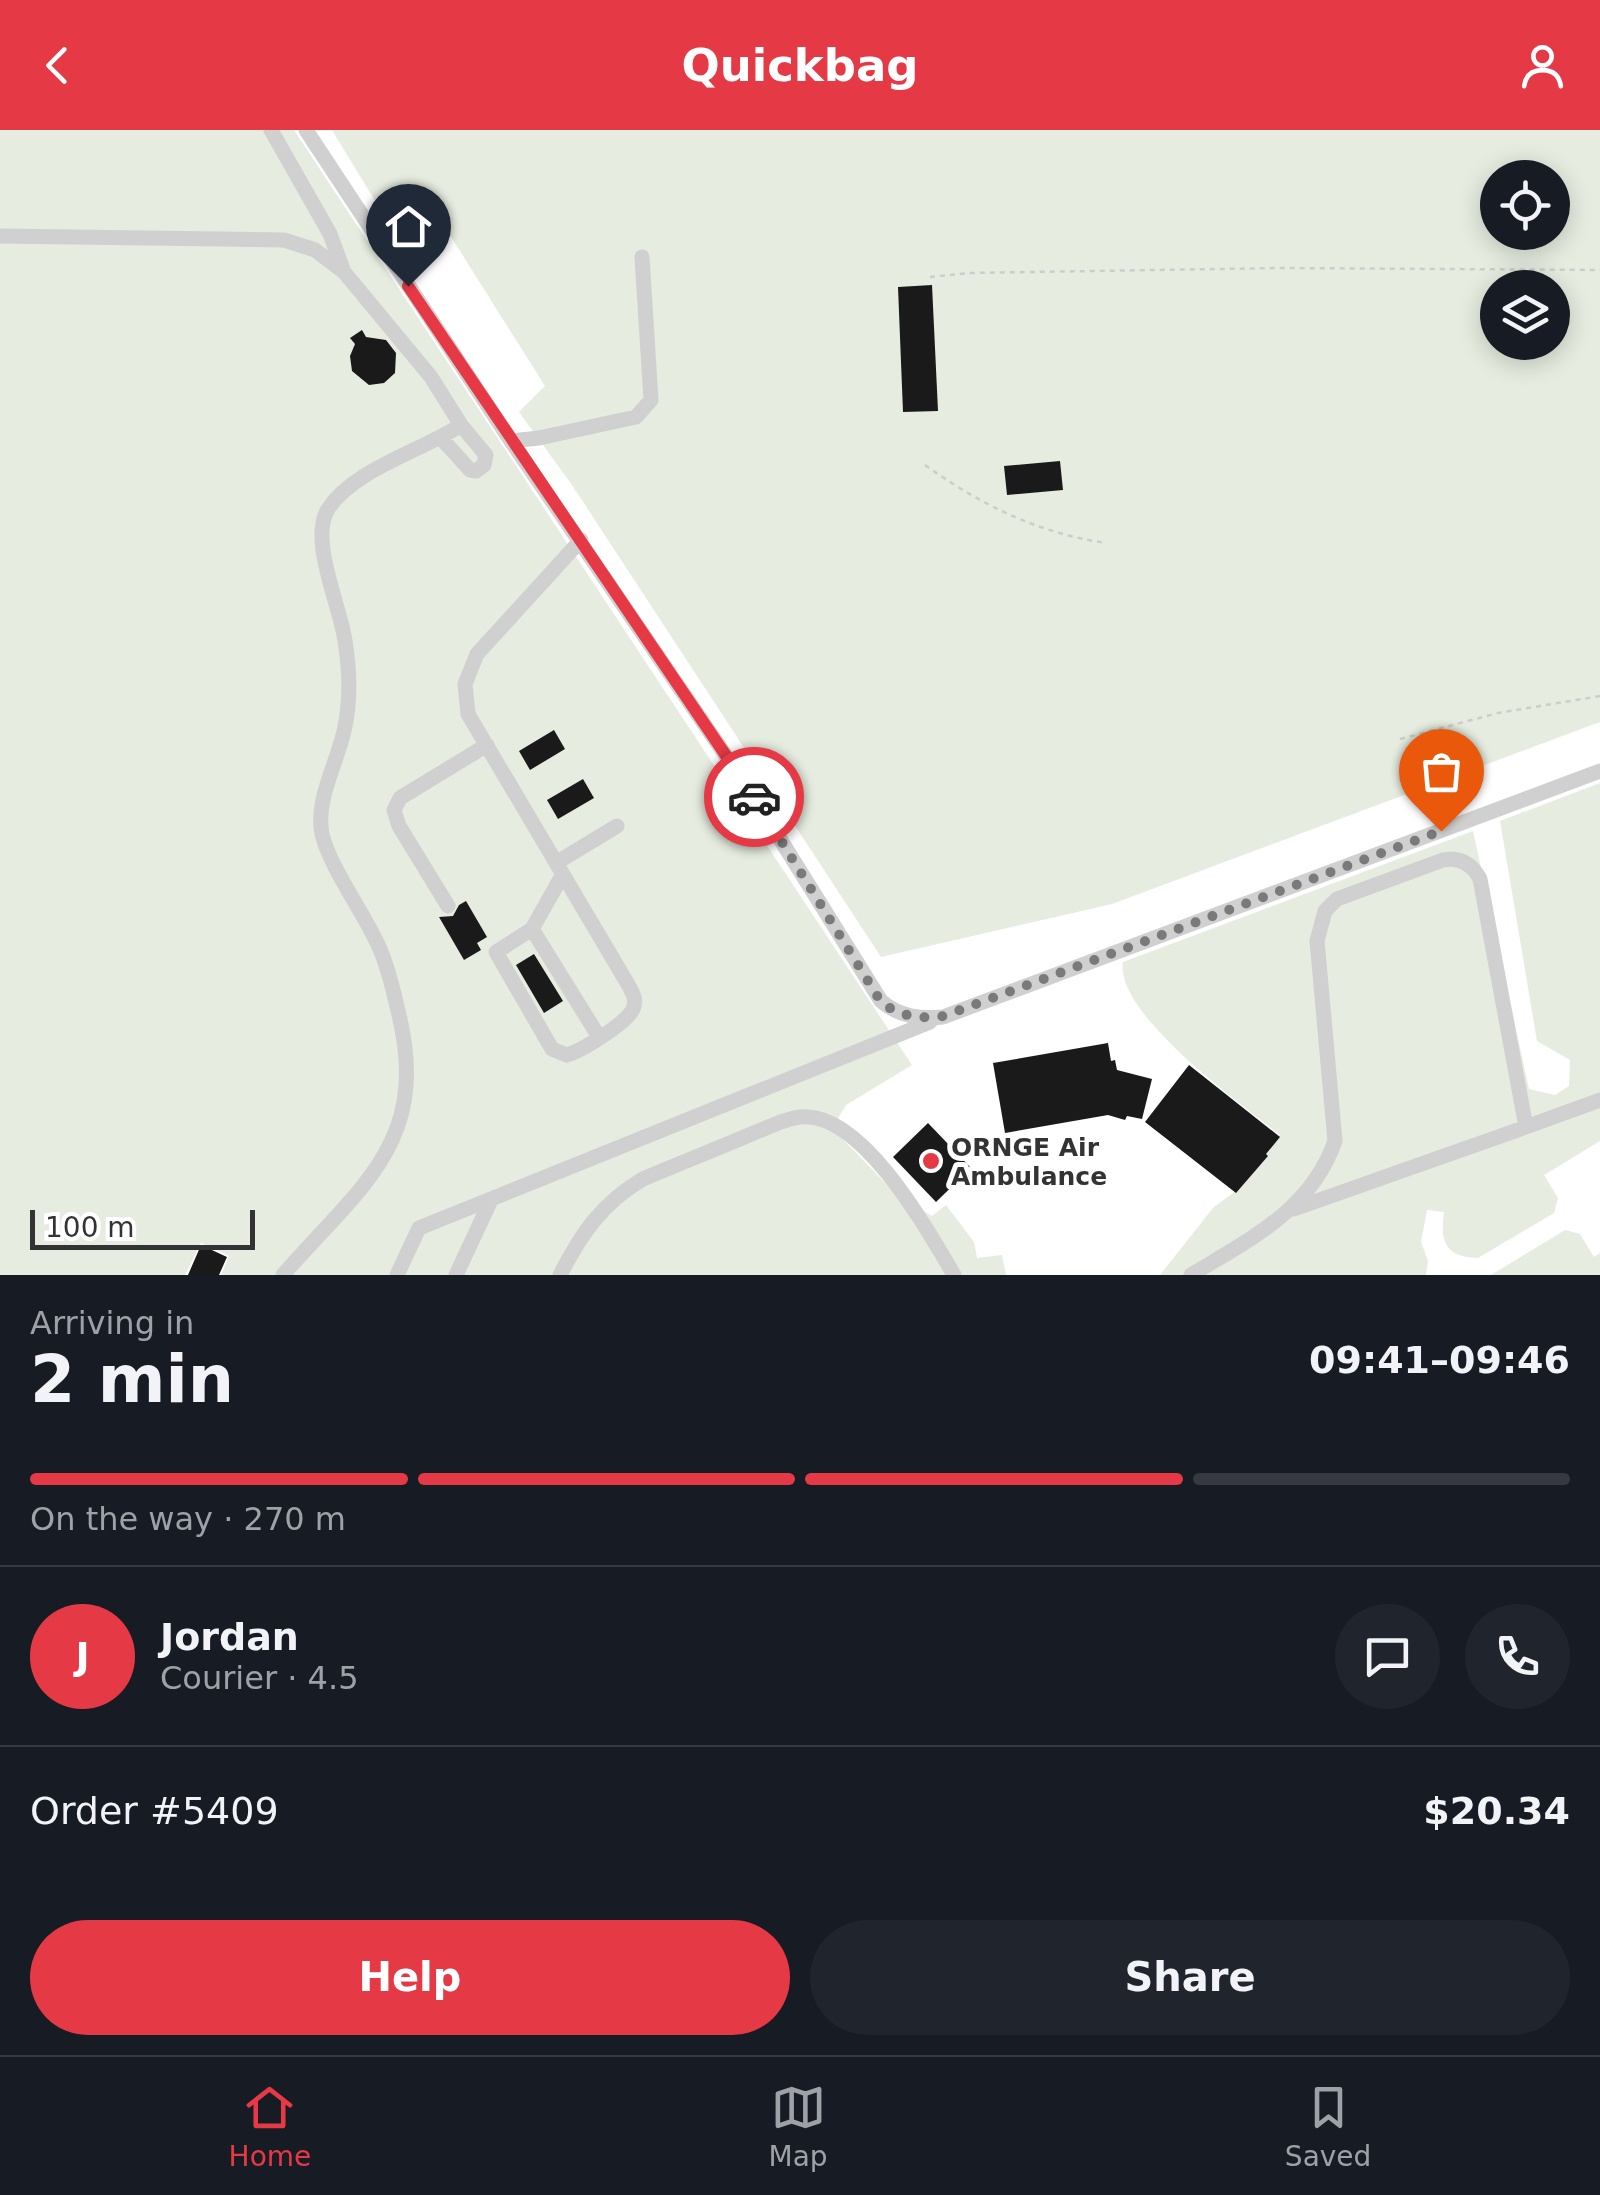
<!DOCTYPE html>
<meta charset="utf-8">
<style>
:root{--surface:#171b24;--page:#20242c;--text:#f1f3f6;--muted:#9ea1a6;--line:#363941;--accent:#e63946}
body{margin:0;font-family:"DejaVu Sans",sans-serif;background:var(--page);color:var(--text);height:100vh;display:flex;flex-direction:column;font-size:38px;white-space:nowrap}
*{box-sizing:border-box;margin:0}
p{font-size:32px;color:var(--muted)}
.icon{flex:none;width:55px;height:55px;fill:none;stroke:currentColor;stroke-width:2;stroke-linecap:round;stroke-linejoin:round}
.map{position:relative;height:1145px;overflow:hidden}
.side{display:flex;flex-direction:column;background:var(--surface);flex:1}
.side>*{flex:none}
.tools{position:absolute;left:1480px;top:30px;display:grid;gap:20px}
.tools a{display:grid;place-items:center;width:90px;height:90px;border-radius:50%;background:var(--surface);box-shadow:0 5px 25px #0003;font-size:50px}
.scale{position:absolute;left:30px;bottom:25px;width:225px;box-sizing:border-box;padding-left:10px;border:5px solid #333;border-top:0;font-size:28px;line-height:35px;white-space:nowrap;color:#333;-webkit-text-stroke:8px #fff;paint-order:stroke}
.pin{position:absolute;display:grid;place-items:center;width:85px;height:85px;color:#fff;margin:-102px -42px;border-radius:50% 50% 50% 0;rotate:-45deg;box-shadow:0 0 10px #0007}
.pin .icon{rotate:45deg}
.courier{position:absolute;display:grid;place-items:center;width:100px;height:100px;margin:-50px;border:8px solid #e63946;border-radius:50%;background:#fff;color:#222;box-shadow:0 2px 12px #0007}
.overview em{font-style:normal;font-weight:600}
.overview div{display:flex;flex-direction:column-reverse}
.overview{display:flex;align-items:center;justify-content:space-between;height:170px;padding:0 30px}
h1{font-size:65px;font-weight:600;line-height:75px}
.bar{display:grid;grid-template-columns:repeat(4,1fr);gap:15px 10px;align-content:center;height:120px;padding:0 30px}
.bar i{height:12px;border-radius:8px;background:var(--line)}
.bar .current{background:var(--accent)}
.bar p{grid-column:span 4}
.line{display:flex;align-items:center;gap:25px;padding:0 30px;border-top:2px solid var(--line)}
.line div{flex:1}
.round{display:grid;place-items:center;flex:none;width:105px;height:105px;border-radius:52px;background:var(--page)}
.action{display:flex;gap:20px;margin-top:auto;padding:20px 30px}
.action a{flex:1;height:115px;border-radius:60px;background:var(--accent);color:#fff;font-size:40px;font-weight:600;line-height:115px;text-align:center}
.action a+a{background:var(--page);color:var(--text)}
header{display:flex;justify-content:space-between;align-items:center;height:130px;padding:0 30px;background:var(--accent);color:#fff;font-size:45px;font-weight:600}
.tabs{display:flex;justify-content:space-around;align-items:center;height:140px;border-top:2px solid var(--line);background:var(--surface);font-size:28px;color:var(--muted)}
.tabs a{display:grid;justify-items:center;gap:5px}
.tabs .current{color:var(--accent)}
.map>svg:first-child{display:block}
.green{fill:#e6ecdf;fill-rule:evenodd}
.building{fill:#1a1a1a}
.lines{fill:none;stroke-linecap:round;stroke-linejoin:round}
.path{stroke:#cdcdcd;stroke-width:2.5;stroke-dasharray:5 5;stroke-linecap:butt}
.minor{stroke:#d0d0d0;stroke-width:15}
.done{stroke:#7a7a7a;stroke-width:10;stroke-dasharray:0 18}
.route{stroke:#e63946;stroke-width:12}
.poi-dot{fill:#e63946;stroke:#fff;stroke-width:4}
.labels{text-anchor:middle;stroke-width:10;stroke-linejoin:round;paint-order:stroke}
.poi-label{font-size:25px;font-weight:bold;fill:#333;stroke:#fff;text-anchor:start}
</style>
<header><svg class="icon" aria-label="back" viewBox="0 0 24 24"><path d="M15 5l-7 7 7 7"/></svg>Quickbag<svg class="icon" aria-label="person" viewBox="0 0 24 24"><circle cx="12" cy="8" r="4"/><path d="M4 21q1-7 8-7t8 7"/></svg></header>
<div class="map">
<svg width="1600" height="1145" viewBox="0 0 1600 1145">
<rect width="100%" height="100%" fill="#fff"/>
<path class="green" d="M0 0H294L912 935 846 975 832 998 898 1066 932 1086 946 1075 974 1112 977 1128 1002 1125 1006 1145H221L229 1126 201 1113 185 1145H0Z
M332 0H1600V592L1112 774 881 827 572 355 519 282 545 256 443 94 402 115ZM1498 48H1552V102H1498ZM1498 158H1552V212H1498Z
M1600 653V1011L1544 1045 1558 1068 1554 1083 1478 1128C1444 1127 1440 1111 1444 1082L1427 1080 1421 1112 1428 1131 1426 1145H1160L1213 1078 1234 1062 1280 1005C1242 975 1114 883 1123 832L1473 701 1529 959 1555 965 1569 956 1570 930 1537 911 1500 691Z
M1565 1100 1580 1104 1594 1127 1600 1123V1145H1491Z"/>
<path class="building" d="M932 155 938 281 903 282 898 157Z
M362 200 366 207 386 210 396 223 395 243 384 253 369 255 352 241 350 226 355 214 350 208Z
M1060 331 1063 360 1007 365 1004 336Z
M554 600 565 619 530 640 519 621Z
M583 649 594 668 558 689 547 670Z
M466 771 487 807 477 813 481 820 464 830 439 787 453 786 459 775Z
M534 824 563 871 544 883 516 835Z
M1108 913 1111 931 1115 930 1117 940 1152 949 1142 989 1127 986 1125 990 1108 985 1005 1003 993 933Z
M1189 935 1280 1007 1266 1024 1268 1026 1236 1063 1145 992Z
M928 993 971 1038 936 1072 893 1027Z
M201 1115 227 1127 219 1145H188Z"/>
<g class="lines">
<path class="path" d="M930 147 969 143 1280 138 1600 140
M925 335C981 375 1038 403 1106 413
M1400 609 1498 583 1600 566"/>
<path class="minor" d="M271 0 330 104 344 142
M306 0 511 311 752 664 881 871C900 887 920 889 943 887L1600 641
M0 106 284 110 315 120 344 142 431 247 461 295 486 325 484 335 476 341 470 340 441 308
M511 311 539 308 636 287 651 270 642 127
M556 733 617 696
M563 744 532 799 496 822 552 919 567 925C581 921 627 893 633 879 637 870 633 864 629 856L468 584 465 554 477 524 581 410
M448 776 399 696 394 680 400 668 487 615
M532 799 599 907
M1294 1079 1526 997
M283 1145C359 1057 430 1014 399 885 394 863 389 840 380 819 366 786 329 736 322 704 315 671 337 633 344 601 351 571 350 542 345 511 340 475 309 410 328 379 354 339 422 321 461 295
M397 1145 419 1098 930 892
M456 1145 491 1070
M560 1145C581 1104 602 1073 643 1049 678 1034 714 1020 749 1005 765 999 783 989 800 987 861 980 928 1100 954 1145
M1191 1145C1250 1109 1311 1080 1335 1011L1317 811 1325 781 1337 769 1443 730C1460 727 1472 734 1480 749L1526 997 1600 970"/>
</g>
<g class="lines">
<path class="done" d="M754 667 881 872C900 887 920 889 944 886L1441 701"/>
<path class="route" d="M408 156 754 667"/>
</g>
<circle class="poi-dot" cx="931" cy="1031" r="10"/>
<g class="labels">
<g class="poi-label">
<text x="951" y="1026">ORNGE Air<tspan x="951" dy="29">Ambulance</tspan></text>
</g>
</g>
</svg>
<div class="tools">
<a><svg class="icon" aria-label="locate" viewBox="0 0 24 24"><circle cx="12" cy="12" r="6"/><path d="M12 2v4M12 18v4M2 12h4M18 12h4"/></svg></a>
<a><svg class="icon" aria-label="layers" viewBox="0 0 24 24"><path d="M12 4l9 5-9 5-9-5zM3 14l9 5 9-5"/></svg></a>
</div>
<div class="scale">100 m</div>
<div class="pin" style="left:1441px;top:701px;background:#ea580c"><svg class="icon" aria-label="bag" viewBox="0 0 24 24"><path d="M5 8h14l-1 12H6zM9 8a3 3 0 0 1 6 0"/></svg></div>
<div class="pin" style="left:408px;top:156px;background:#1f2937"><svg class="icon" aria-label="home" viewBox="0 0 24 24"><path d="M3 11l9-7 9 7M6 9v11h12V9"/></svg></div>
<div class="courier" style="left:754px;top:667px"><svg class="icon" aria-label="car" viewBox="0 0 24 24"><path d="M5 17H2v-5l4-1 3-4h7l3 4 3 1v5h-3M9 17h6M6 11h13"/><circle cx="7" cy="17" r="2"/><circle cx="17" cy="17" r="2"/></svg></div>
</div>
<section class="side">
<div class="overview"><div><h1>2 min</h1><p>Arriving in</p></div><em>09:41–09:46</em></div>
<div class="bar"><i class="current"></i><i class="current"></i><i class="current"></i><i></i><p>On the way · 270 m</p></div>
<div class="line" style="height:180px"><b class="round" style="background:var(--accent);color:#fff">J</b><div><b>Jordan</b><p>Courier · 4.5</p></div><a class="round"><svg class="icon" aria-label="chat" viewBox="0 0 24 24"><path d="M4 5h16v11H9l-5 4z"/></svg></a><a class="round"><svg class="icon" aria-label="phone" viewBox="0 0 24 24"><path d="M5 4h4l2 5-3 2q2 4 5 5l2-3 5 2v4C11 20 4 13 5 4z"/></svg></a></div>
<div class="line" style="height:130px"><div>Order #5409</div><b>$20.34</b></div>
<div class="action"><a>Help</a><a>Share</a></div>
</section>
<nav class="tabs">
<a class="current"><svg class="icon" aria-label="home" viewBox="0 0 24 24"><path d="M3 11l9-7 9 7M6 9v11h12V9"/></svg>Home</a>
<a><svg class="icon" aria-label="map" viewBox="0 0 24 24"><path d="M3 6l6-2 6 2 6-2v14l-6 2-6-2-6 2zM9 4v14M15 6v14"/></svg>Map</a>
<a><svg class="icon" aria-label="saved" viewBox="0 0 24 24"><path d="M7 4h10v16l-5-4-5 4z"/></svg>Saved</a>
</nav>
